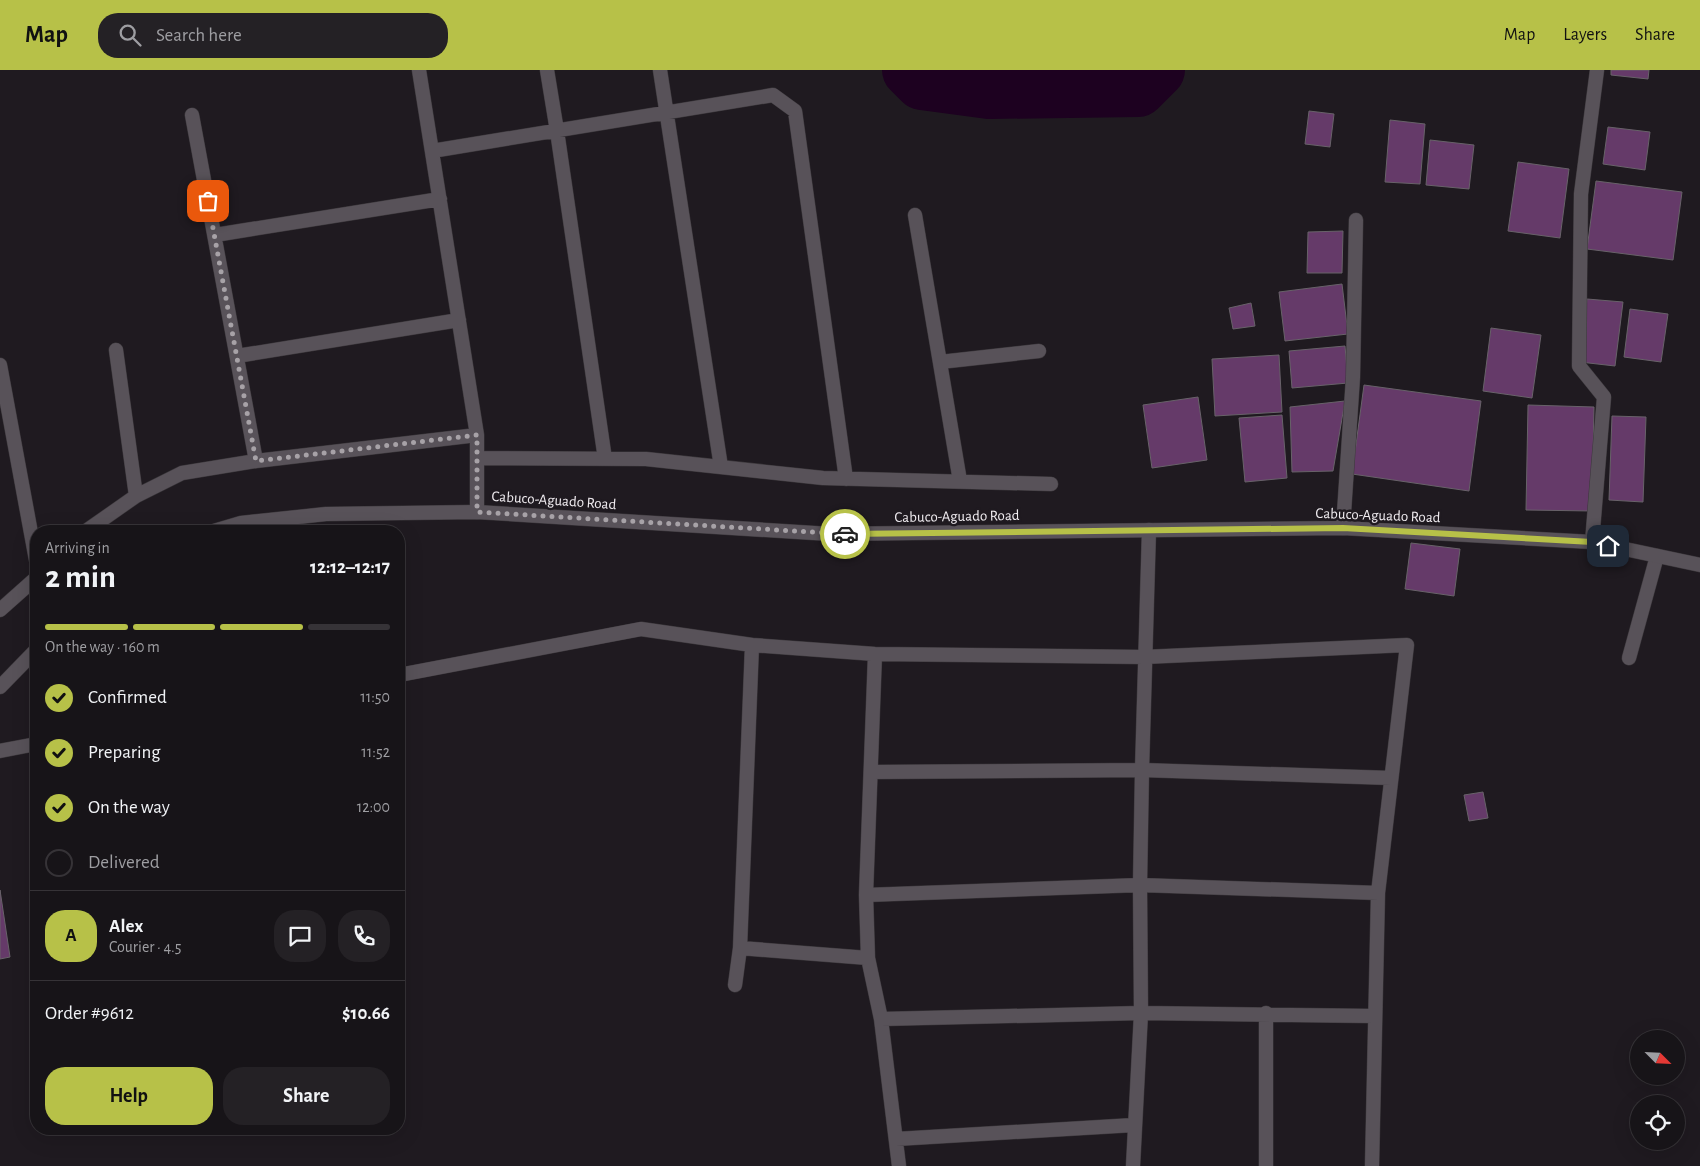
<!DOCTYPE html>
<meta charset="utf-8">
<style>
:root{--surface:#171418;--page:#242125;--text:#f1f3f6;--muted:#9e9ea2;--line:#363337;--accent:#b7c148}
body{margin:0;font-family:"Alegreya Sans",sans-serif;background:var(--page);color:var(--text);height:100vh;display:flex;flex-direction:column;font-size:19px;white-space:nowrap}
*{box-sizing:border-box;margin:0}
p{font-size:16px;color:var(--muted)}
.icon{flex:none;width:28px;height:28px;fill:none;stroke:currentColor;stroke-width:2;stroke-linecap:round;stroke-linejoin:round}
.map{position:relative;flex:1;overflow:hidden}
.details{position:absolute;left:30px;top:455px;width:375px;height:610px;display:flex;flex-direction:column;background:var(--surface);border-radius:20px;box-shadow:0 5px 20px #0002,0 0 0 1px var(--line)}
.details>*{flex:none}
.needle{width:32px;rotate:114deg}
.tools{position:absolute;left:1630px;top:960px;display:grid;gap:10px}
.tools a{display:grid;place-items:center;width:55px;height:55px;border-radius:50%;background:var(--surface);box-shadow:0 5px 20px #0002,0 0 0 1px var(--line);font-size:25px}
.pin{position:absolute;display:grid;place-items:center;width:42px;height:42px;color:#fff;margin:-21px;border-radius:10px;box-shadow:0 2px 8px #0006}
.courier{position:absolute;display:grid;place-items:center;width:50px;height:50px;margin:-25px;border:4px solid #b7c148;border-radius:50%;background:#fff;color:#222;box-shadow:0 1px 6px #0007}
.summary em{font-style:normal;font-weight:700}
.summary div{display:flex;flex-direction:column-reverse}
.summary{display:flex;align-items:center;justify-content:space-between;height:85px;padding:0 15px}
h1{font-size:32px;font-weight:700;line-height:38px}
.bar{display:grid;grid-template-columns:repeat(4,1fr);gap:8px 5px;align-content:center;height:60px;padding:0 15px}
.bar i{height:6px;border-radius:4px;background:var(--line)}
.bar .current{background:var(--accent)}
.bar p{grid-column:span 4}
.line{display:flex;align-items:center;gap:12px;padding:0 15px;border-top:1px solid var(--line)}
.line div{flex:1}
.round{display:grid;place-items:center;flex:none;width:52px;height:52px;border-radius:20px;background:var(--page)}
ol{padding:0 15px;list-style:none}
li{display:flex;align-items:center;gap:15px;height:55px}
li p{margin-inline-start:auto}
li .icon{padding:5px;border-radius:50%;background:var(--accent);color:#111;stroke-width:4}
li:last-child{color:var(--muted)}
li i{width:28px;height:28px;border:2px solid var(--line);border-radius:50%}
.action{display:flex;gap:10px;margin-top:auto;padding:10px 15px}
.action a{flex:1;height:58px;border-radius:20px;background:var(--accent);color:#111;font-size:20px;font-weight:700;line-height:58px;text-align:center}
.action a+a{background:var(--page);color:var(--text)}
header{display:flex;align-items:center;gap:30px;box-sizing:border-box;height:70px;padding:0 25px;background:var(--accent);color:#111}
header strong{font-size:24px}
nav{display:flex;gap:28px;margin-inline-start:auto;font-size:18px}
.search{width:350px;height:45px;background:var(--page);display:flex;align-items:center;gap:12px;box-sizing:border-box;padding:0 18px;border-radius:20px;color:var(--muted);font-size:19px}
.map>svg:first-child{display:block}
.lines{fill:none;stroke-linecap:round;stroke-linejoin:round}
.river{stroke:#1d0120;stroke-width:56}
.building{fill:#653a69;stroke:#686269}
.service-casing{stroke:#3c383c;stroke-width:15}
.minor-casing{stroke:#3c383c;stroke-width:15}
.tertiary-casing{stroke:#3c383c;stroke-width:15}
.service{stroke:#585259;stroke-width:14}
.minor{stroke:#585259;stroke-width:14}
.tertiary{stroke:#585259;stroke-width:14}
.done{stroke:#a7a2a7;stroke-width:5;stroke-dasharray:0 9}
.route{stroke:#b7c148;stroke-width:6}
.labels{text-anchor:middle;stroke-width:5;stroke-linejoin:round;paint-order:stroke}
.street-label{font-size:15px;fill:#f0ecf0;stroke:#1f1a20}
</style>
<header>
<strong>Map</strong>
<div class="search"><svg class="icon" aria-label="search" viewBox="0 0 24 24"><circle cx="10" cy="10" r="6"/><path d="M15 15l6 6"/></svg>Search here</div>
<nav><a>Map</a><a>Layers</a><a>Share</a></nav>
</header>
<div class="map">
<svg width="1700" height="1096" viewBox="0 0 1700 1096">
<rect width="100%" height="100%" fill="#1f1a20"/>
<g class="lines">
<path class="river" d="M910 0 922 12 989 21 1138 19 1157 0"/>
</g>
<path class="building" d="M1611 0H1649L1648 9 1611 5Z
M1309 41 1334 44 1330 77 1305 74Z
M1390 50 1425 54 1420 114 1385 112Z
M1608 57 1650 62 1645 100 1603 94Z
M1430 70 1474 75 1469 119 1426 115Z
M1518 92 1569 99 1560 168 1508 161Z
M1596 111 1682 122 1673 190 1587 179Z
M1343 161 1342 203H1307L1308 162Z
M1342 214 1348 264 1285 271 1279 222Z
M1587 229 1623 232 1615 296 1580 292Z
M1251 233 1255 256 1233 259 1229 238Z
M1630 239 1668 244 1661 292 1624 287Z
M1491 258 1541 265 1532 328 1483 321Z
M1345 276 1348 313 1292 318 1289 281Z
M1279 285 1282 342 1215 346 1212 289Z
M1364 315 1481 331 1469 421 1352 404Z
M1198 327 1207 390 1152 398 1143 335Z
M1345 331 1333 401 1292 402 1290 337Z
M1528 335 1594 337 1592 441 1526 440Z
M1282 345 1287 408 1245 412 1239 348Z
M1612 346 1646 347 1643 432 1609 430Z
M1411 473 1460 479 1454 526 1405 519Z
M1483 722 1488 748 1469 751 1464 725Z
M0 820 10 887 0 889Z"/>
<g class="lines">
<defs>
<path id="service" d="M1629 588 1657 486"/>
<path id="minor" d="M419 0 477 365
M547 0 557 61 605 389
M660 0 721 397
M192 45 256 391
M432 81 773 25 795 41 846 409
M915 145 960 411
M215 165 440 129
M116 280 136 426
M237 286 459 250
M940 292 1039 281
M0 295 36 490
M478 388 646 389 823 408 1051 414
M1343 458 1353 307 1356 150
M86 461 136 426 182 403 256 391 477 365V442
M1592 472 1604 327 1579 296 1581 124 1597 0
M0 540 36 508
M752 575 875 584 1144 587 1407 575 1378 823 1372 1096
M399 605 641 559 752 575 740 878
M0 681 36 674
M871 702 1142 700 1391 708
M866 825 1140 815 1378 823
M868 888 866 825 875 584
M735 915 740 878 868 888 881 949 899 1096
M881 949 1141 943 1374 946
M896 1069 1134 1055
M1133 1096 1141 943 1140 815 1142 700 1149 460
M1266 1096V943"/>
<path id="tertiary" d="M214 461 241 453 326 444 477 442 830 464 1343 458 1592 472 1700 495
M0 617 36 580"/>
</defs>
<use href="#service" class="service-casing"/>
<use href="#minor" class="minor-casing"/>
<use href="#tertiary" class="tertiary-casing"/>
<use href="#service" class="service"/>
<use href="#minor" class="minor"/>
<use href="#tertiary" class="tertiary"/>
</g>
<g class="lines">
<path class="done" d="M208 131 256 391 477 365V442L845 464"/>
<path class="route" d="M845 464 1343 458 1592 472 1608 476"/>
</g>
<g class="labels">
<g class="street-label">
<text transform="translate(554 430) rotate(4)" y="5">Cabuco-Aguado Road</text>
<text transform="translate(1378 445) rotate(2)" y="5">Cabuco-Aguado Road</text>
<text transform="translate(957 446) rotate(-1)" y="5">Cabuco-Aguado Road</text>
</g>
</g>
</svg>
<div class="tools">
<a><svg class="needle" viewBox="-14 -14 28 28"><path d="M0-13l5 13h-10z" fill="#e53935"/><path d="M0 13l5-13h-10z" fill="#9e9ea2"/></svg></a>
<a><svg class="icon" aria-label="locate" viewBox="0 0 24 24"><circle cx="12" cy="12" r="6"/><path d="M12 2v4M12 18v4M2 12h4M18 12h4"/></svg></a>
</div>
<div class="pin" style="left:208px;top:131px;background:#ea580c"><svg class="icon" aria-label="bag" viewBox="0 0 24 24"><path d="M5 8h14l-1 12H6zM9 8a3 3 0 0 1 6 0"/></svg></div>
<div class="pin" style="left:1608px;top:476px;background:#1f2937"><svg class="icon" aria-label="home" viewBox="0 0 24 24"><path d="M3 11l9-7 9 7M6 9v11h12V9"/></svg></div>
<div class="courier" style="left:845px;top:464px"><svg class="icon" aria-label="car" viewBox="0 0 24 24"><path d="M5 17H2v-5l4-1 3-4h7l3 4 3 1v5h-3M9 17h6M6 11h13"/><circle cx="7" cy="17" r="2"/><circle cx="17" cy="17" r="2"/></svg></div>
<section class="details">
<div class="summary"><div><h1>2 min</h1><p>Arriving in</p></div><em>12:12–12:17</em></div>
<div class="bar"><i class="current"></i><i class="current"></i><i class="current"></i><i></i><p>On the way · 160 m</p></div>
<ol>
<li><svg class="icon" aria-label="check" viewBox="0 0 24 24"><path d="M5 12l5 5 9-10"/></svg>Confirmed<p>11:50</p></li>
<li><svg class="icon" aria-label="check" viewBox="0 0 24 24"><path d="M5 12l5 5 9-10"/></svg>Preparing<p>11:52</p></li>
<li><svg class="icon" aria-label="check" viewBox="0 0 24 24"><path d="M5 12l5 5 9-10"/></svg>On the way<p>12:00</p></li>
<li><i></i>Delivered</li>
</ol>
<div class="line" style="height:90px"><b class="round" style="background:var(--accent);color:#111">A</b><div><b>Alex</b><p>Courier · 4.5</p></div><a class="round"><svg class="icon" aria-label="chat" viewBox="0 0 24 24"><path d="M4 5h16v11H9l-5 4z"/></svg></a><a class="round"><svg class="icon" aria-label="phone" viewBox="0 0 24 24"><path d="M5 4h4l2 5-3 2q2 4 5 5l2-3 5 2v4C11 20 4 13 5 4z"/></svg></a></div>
<div class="line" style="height:65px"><div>Order #9612</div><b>$10.66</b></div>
<div class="action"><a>Help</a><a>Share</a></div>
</section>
</div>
